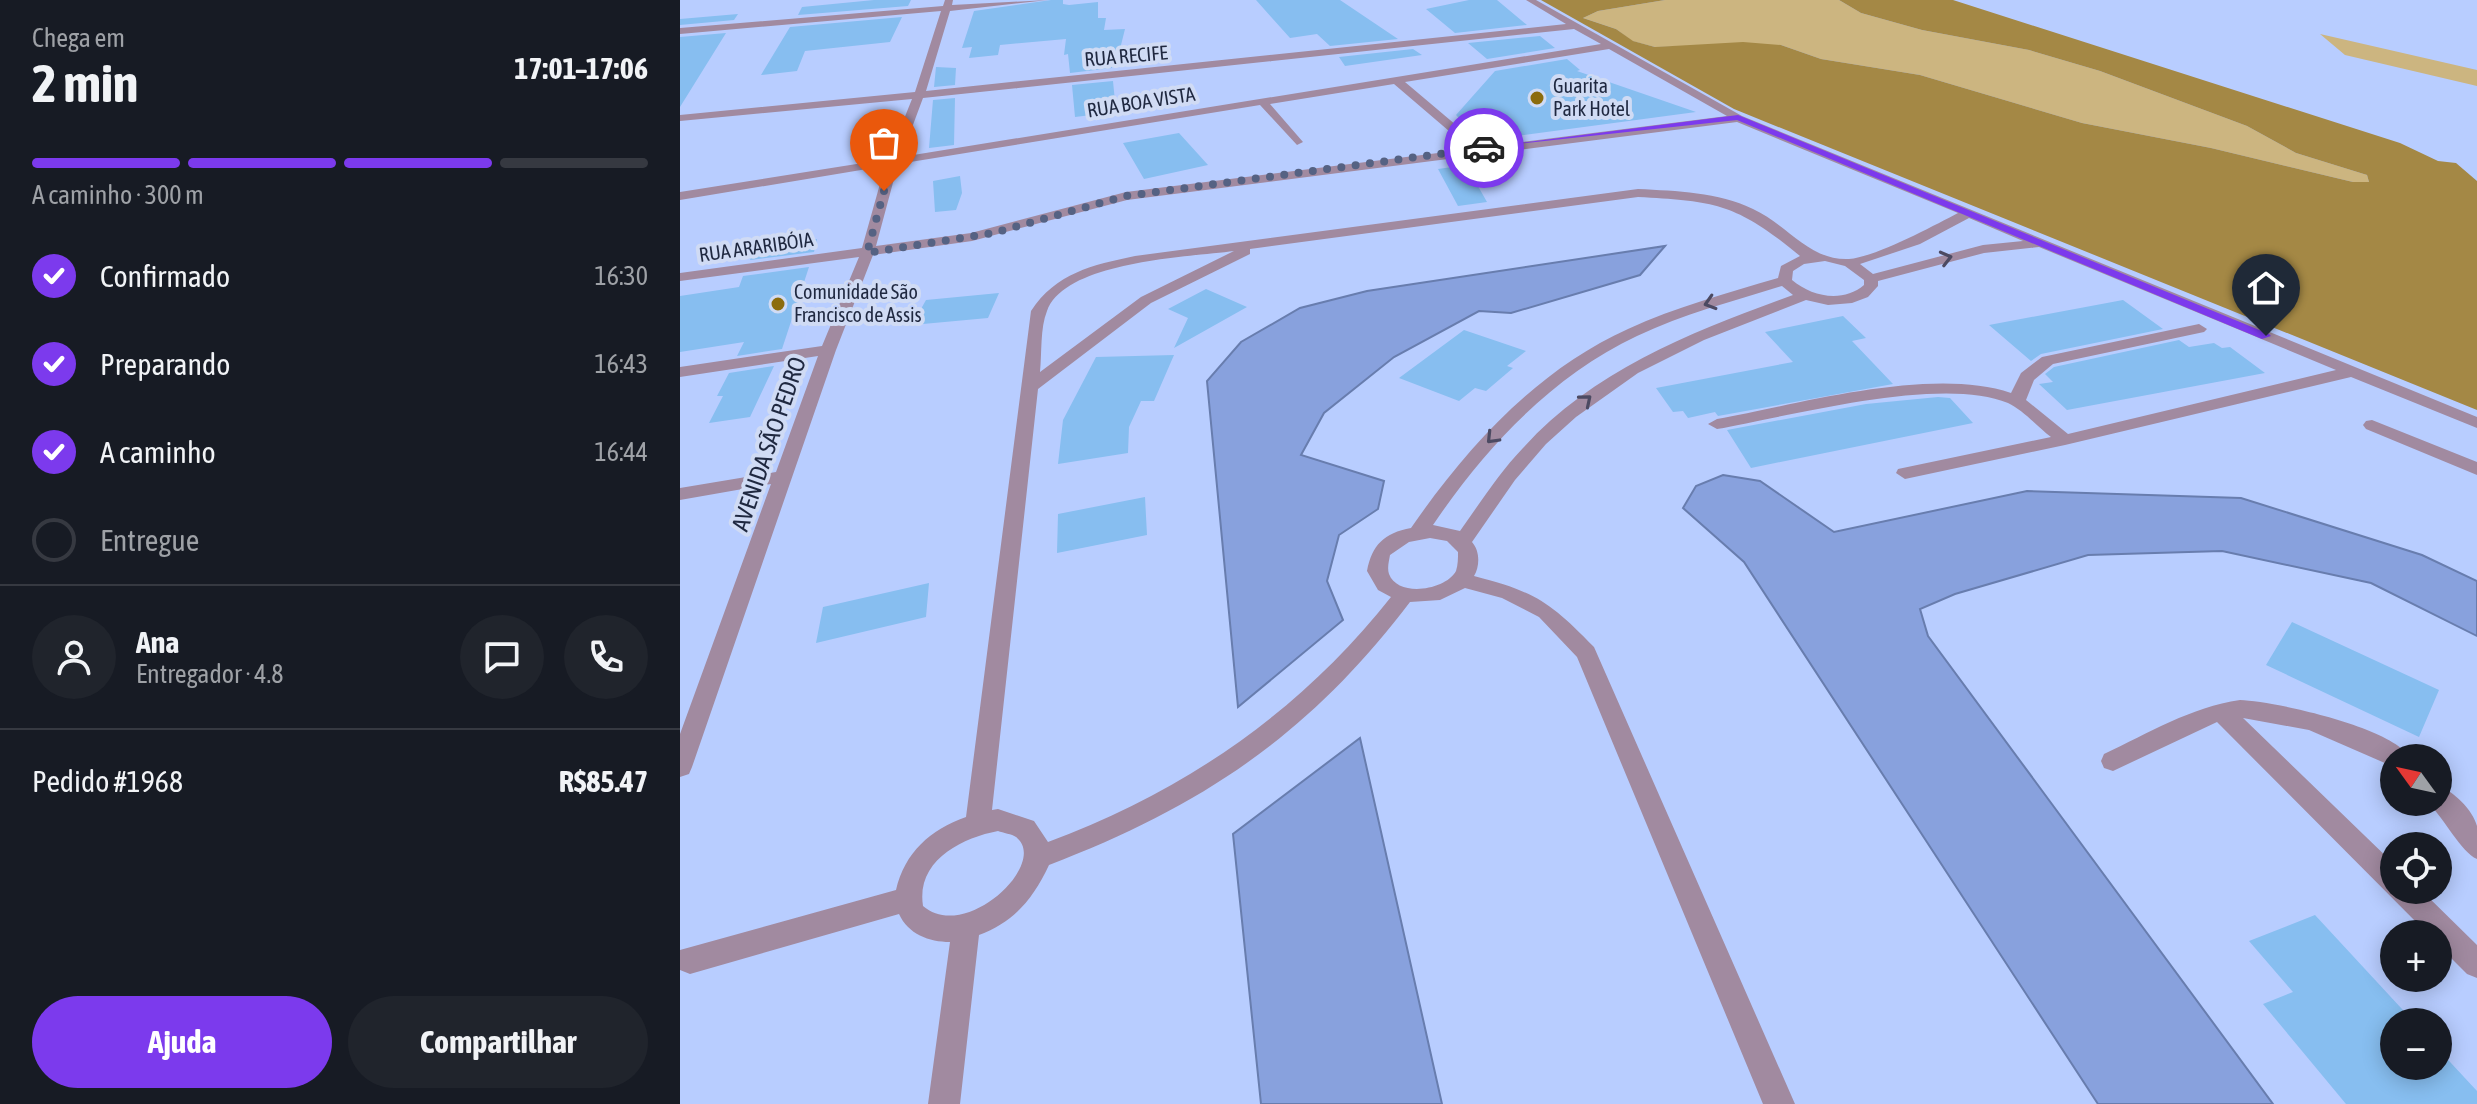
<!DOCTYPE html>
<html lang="pt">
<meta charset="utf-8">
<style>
:root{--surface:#171b24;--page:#20242c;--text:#f1f3f6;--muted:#9ea1a6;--line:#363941;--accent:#7c3aed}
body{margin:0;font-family:"Asap Condensed",sans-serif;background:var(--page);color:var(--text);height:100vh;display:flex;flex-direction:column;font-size:30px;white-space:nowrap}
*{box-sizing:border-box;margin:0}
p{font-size:26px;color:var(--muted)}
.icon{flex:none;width:44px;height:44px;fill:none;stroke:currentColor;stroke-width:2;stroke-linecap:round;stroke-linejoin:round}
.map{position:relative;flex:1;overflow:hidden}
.drawer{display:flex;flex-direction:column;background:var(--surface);width:680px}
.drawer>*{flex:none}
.needle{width:52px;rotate:303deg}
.tools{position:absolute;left:1700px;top:744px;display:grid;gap:16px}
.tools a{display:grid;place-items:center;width:72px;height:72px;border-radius:50%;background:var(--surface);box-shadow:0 4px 20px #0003;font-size:40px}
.pin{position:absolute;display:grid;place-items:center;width:68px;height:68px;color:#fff;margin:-82px -34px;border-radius:50% 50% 50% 0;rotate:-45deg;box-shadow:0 0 8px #0007}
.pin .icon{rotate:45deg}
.courier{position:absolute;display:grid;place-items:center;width:80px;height:80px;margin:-40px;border:6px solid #7c3aed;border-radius:50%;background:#fff;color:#222;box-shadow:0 2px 10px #0007}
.overview em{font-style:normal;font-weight:700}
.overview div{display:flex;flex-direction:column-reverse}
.overview{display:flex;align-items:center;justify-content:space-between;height:136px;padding:0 32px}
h1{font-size:52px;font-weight:700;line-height:60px}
.bar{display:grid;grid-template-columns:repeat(4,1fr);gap:12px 8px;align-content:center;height:96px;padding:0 32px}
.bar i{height:10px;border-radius:6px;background:var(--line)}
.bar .current{background:var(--accent)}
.bar p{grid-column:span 4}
.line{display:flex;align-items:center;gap:20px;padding:0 32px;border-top:2px solid var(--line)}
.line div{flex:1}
.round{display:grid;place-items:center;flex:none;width:84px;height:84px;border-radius:42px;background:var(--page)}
ol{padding:0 32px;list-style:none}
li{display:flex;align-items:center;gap:24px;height:88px}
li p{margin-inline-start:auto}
li .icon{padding:8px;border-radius:50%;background:var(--accent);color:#fff;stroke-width:4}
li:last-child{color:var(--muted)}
li i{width:44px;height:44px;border:4px solid var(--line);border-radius:50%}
.primary-button{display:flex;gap:16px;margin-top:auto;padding:16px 32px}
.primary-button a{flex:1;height:92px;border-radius:48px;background:var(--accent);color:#fff;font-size:32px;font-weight:700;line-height:92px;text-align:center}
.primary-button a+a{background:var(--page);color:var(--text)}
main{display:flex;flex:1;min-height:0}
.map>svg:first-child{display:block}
.green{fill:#ccb580}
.forest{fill:#a48845}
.water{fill:#88a1dd;stroke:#687dae;stroke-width:2}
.building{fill:#87bef0}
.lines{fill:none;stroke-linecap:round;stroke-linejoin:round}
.minor{fill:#a18aa0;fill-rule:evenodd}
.oneway{stroke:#4c4a62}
.route{fill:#7c3aed}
.done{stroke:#556283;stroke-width:8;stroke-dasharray:0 14.4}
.poi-dot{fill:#8c6c0d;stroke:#d0dbf4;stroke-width:3}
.labels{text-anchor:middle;stroke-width:8;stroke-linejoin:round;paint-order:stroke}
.far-street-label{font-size:20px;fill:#1f2840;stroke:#d0dbf4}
.far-poi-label{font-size:20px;fill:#1f2840;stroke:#d0dbf4;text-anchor:start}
.street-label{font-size:24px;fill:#1f2840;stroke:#d0dbf4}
</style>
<main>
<section class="drawer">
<div class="overview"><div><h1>2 min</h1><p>Chega em</p></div><em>17:01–17:06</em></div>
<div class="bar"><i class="current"></i><i class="current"></i><i class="current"></i><i></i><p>A caminho · 300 m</p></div>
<ol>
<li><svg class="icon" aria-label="check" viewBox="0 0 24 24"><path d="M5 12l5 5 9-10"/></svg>Confirmado<p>16:30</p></li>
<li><svg class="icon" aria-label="check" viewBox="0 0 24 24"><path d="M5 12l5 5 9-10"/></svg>Preparando<p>16:43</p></li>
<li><svg class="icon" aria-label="check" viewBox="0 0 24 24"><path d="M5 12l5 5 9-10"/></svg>A caminho<p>16:44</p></li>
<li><i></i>Entregue</li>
</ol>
<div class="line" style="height:144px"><a class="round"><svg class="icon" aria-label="person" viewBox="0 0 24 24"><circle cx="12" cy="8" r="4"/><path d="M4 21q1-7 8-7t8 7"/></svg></a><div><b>Ana</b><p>Entregador · 4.8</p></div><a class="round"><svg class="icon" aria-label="chat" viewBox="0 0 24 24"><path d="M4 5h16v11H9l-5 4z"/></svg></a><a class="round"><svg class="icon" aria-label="phone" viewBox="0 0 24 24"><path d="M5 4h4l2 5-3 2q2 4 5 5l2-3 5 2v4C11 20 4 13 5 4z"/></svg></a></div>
<div class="line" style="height:104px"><div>Pedido #1968</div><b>R$85.47</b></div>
<div class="primary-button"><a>Ajuda</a><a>Compartilhar</a></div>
</section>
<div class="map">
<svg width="1797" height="1104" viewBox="0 0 1797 1104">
<rect width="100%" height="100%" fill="#b8cdff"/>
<path class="green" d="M985 0H1159L1181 13 1242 30 1349 50 1420 71 1567 126 1616 153 1687 175 1689 182H1673L1531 148 1402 123 1240 75 1141 59 1101 45 975 47 952 41 936 29 903 18 918 11Z
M1640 34 1797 70V86L1665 55Z"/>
<path class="forest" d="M861 0H985L918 11 903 18 936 29 953 41 975 47 1063 42 1101 45 1141 59 1240 75 1402 123 1531 148 1673 182H1689L1687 175 1616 153 1567 126 1420 71 1349 50 1242 30 1181 13 1159 0H1273L1720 143 1758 161 1776 163 1797 181V410L1054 109Z"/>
<path class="water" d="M985 246 960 275 831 313 799 311 714 357 644 413 621 455 704 481 698 509 659 535 647 581 663 620 558 707 527 381 561 342 620 308 687 291Z
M1043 475 1080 481 1154 532 1347 491 1561 498 1742 555 1797 581V636L1691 583 1542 551 1408 555 1275 594 1240 609 1248 636 1593 1104H1418L1064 562 1003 508 1016 486Z
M680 738 762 1104H581L553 834Z"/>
<path class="building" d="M194 0H231L228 6 118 15 122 7Z
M371 0H383V4L389 5 418 2V18H426L424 30 445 29 438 57 431 58 432 68 390 73 388 54 384 55 386 39 320 45 318 55 289 58 292 47 282 48 294 11Z
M576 0H660L718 39 650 46 637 34 610 38Z
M789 0H817L847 25 775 33 746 9Z
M58 14 54 20 0 25V19Z
M222 17 210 42 125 51 117 71 81 75 110 27Z
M46 33 0 107V37Z
M860 36 875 48 807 59 788 43Z
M733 49 742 55 665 66 659 57Z
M887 59 900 70 897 71 1016 112 800 141 776 115 815 71Z
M256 67 276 68 275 85 254 87Z
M433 81 436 112 395 117 392 85Z
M275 98 274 145 249 148 253 100Z
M499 133 528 165 464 179 443 143Z
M786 165 807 202 778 206 758 169Z
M280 176 282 193 276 210 255 212 253 181Z
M137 239 134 252 70 260 75 248Z
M129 267 102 349 57 356 64 342 0 352V296L59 287 63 276Z
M526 289 567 307 494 348 508 318 488 309Z
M319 293 308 318 232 325 246 300Z
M1443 300 1483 329 1361 354 1351 361 1309 325Z
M1163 316 1186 338 1172 341 1213 384 1038 416 1035 412 1008 418 1003 411 993 412 976 388 1113 362 1085 332Z
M784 330 846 351 827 366 833 368 806 391 795 388 779 401 719 378Z
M1499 340 1509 347 1534 343 1542 348 1550 347 1585 373 1387 410 1359 384 1373 382 1365 374 1374 367Z
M494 355 474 401H461L449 427 448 453 378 464 383 420 416 357Z
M94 366 70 417 29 423 43 396H37L49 373Z
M1258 397 1270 398 1293 423 1071 468 1047 430 1186 404Z
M465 497 467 535 377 553 378 514Z
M249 583 246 617 136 643 143 607Z
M1612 622 1759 690 1739 737 1586 665Z
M1635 915 1734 1022H1714V1066H1758V1049L1797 1091V1104H1666L1583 1004 1613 992 1569 941Z"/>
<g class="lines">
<path class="minor" d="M265 0H273L272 5 368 0 270 11 246 91 886 24 846 0H856L1062 116 1797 417V428L1671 377 1385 445 1225 479 1216 473 1218 469 1371 437C1358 427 1343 410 1328 403 1261 375 1111 416 1037 429L1028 424 1037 419C1120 404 1251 366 1331 393L1341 373 1362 357 1519 324 1527 329 1524 332 1373 364 1354 380 1346 400 1388 434 1656 370 1359 247 1304 253 1198 281V286L1188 297 1172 303 1148 305 1126 300 1024 340 958 373 896 417 866 444 835 480 792 542C800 551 800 566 794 576 856 592 870 602 914 647L1115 1104H1083L897 657 859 617 822 598 785 588 760 600 730 602C630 734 523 806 369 865 353 899 334 922 299 935L280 1104H248L270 942C249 942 228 934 219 914L10 974 0 970V950L216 890C225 852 250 830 286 817L351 311C376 273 412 265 455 256L958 189C997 191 1038 192 1073 209 1108 225 1129 261 1169 259 1196 257 1253 226 1278 213L1057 122 447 200 292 241 193 255 156 350 12 767 9 774 0 777V734L91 484 0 500V488L96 472 138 356 0 377V367L142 346 179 257 0 281V273L182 248 205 166 0 200V192L208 159 232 99 0 121V115L235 92 261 11 0 34V28L263 6ZM894 29 921 44 221 157 243 98ZM929 49 1047 116 802 147 725 82ZM714 84 790 149 446 192 291 233 196 246 218 164 580 105 617 145 623 142 590 104ZM958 197C1038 201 1058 205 1120 256L1101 266 1098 278C1047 293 996 307 948 329 857 370 787 447 731 528 704 533 692 545 687 571L698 590 711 597C620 712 505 791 368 842L354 821 318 809 312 810 358 389 471 303 570 254V249ZM1289 218 1343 241 1303 245 1193 274 1180 264 1240 244ZM554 251 461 297 360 372C362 353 360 328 367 311 385 261 509 257 554 251ZM1145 261 1165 266 1184 280V285C1163 303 1132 297 1112 280L1113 271 1124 264ZM1102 286 1113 295C1016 330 914 369 843 448 819 473 800 503 780 531L753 525C805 448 872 376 957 336 1004 314 1054 301 1102 286ZM750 538 767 541 778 552C778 558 778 565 776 571 766 590 718 598 709 574 707 568 709 561 710 555L729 542ZM318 831C323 833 332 834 336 837 370 863 285 943 243 906 236 861 281 838 318 831Z
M1692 420 1797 462V475L1686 429 1683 425 1686 421Z
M1560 700C1594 701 1715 728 1730 758H1714V767L1629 730 1563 718 1714 864V890H1741L1797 945V978L1787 974 1758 945V934H1748L1537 722 1433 771 1424 768 1421 761 1424 754C1469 733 1511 707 1560 700Z
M1758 785C1773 791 1793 810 1797 826 1797 836 1797 849 1797 859 1781 852 1764 818 1749 804L1758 802Z"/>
</g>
<defs><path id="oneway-chevron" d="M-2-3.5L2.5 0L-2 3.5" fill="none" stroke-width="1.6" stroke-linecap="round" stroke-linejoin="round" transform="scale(2)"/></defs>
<g class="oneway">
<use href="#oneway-chevron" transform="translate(1266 258) rotate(-14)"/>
<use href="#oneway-chevron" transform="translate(1030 303) rotate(163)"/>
<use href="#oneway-chevron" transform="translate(906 400) rotate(-40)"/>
<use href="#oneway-chevron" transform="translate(812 438) rotate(134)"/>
</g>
<path class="route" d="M1058 115 1589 334 1591 336 1582 339 1057 120 801 148Z"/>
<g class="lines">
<path class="done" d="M204 191 187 253 313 233 446 196 804 148"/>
</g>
<g class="poi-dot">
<circle cx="857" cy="98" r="8"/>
<circle cx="98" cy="304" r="8"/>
</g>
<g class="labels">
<g class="far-street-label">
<text transform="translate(446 56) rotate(-5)" y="7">RUA RECIFE</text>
<text transform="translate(461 102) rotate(-9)" y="7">RUA BOA VISTA</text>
<text transform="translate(76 247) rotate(-8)" y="7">RUA ARARIBÓIA</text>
</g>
<g class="far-poi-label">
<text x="873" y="93">Guarita<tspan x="873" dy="23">Park Hotel</tspan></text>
<text x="114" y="299">Comunidade São<tspan x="114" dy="23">Francisco de Assis</tspan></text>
</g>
<g class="street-label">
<text transform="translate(89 444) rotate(-71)" y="8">AVENIDA SÃO PEDRO</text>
</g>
</g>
</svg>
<div class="tools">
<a><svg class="needle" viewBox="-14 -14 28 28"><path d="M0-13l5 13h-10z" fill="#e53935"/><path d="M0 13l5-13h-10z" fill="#9ea1a6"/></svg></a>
<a><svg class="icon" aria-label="locate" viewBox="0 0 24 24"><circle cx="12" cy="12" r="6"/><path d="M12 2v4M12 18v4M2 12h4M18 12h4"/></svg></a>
<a>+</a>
<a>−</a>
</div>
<div class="pin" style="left:204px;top:191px;background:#ea580c"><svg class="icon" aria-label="bag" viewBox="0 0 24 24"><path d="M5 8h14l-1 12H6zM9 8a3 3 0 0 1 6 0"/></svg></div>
<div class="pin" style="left:1586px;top:336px;background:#1f2937"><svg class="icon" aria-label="home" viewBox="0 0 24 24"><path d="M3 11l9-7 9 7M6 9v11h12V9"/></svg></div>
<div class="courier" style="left:804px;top:148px"><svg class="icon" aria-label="car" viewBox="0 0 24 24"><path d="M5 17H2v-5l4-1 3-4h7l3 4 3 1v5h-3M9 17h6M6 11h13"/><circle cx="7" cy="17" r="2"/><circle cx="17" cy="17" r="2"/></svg></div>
</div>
</main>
